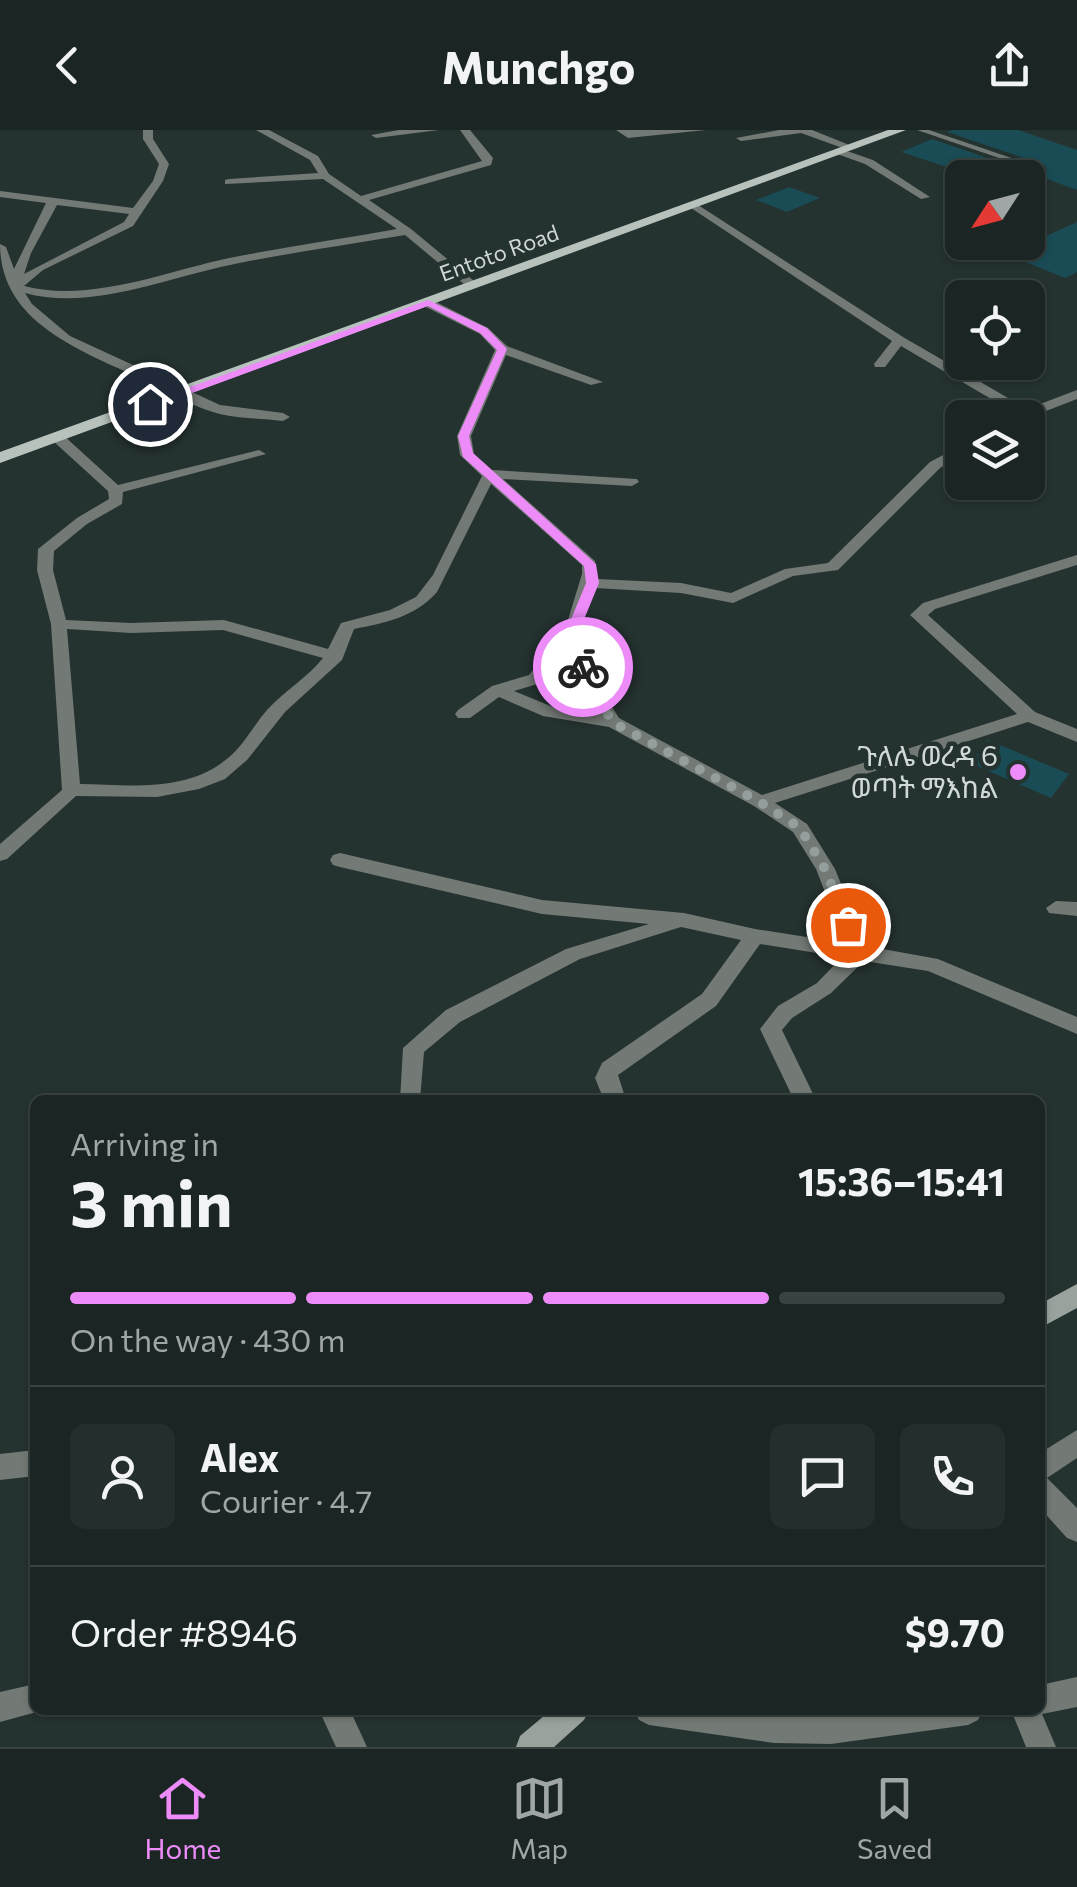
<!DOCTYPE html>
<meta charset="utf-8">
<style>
:root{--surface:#1b2624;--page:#242e2c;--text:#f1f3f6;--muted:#a0a5a6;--line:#394341;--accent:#ed8cf9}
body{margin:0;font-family:Commissioner,"Noto Sans Ethiopic",sans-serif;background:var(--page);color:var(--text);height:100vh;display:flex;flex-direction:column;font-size:38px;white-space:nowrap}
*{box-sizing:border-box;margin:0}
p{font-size:32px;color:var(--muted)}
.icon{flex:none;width:55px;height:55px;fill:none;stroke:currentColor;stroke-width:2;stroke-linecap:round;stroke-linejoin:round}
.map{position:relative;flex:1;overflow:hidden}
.drawer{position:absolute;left:30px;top:965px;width:1015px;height:620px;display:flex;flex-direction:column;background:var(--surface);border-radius:15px;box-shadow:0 2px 8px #0004,0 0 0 2px var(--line)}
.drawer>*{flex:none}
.needle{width:65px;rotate:234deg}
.buttons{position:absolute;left:945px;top:30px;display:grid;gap:20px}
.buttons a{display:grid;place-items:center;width:100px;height:100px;border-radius:15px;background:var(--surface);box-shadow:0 2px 8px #0004,0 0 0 2px var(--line);font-size:50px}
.pin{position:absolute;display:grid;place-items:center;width:85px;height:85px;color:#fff;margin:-42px;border:5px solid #fff;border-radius:50%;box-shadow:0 2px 10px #0007}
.courier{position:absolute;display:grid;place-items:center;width:100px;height:100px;margin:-50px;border:8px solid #ed8cf9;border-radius:50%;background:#fff;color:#222;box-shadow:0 2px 12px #0007}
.headline em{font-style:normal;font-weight:700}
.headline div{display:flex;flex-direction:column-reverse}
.headline{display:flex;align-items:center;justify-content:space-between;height:170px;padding:0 40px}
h1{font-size:65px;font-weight:700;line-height:75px}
.bar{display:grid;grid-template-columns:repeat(4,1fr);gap:15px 10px;align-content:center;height:120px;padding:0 40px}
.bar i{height:12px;border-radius:8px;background:var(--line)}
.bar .on{background:var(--accent)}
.bar p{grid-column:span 4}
.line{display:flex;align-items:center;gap:25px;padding:0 40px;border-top:2px solid var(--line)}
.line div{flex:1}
.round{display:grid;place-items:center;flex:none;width:105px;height:105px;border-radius:15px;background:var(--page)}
header{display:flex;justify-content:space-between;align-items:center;height:130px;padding:0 40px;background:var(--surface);font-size:45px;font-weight:700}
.dock{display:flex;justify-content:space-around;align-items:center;height:140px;border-top:2px solid var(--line);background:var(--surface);font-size:28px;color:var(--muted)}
.dock a{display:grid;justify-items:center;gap:5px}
.dock .on{color:var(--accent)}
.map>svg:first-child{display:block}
.building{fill:#1a4c56}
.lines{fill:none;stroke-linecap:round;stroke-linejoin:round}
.lane{fill:#737975;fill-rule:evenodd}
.street{fill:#737975;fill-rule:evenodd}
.secondary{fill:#99a29d;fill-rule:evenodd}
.primary{fill:#b6c2bb;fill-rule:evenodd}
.route{fill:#ed8cf9}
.done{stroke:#949f9d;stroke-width:10;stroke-dasharray:0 18}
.poi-dot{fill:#ed8cf9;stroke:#243230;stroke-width:4}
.labels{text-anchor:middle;stroke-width:9;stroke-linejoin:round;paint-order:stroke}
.far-street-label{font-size:22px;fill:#d0d9d7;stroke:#243230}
.poi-label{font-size:28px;fill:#d0d9d7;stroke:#243230;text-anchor:end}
</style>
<header><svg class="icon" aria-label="back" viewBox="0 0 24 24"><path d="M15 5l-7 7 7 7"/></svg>Munchgo<svg class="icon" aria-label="share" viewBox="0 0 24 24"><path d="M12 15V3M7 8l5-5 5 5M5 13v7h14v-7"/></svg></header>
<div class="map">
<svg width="1077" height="1617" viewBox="0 0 1077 1617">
<rect width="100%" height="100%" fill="#243230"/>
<path class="building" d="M953 0H1018L1077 20V60L1036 45 1047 41 1045 35 947 2Z
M932 9 1028 42 1016 48H980L901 22Z
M789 57 820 68 787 82 756 70Z
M1077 92V142L1065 148 1006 124Z
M988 610 1069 644 1051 668 970 633Z"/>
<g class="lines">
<path class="lane" d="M917 0H929L1044 39 1037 41Z"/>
<path class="street" d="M143 0H153V9L169 34 163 51 133 96 43 140 24 156C90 173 164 142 229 128 285 117 341 109 397 99L323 49 225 54V50L229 49 318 43 310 30 256 0H269L318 26 329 44 361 66 482 31 460 0H470L493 28 491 35 369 70 411 99 480 156 470 159 405 105C346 115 288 123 230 135 166 148 91 181 25 163L32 174 70 206 220 275 283 283 290 287 283 291C261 288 235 289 213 282 189 275 165 260 142 249 82 221 0 193 0 114L6 117 14 139 46 73 0 67V61L133 78 153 51 159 34 143 9ZM57 75 129 84 124 92 24 144 31 123Z
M399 0H439L376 8 371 5Z
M616 0H706L628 8Z
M779 0H812L857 18 848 20 801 3 741 11 736 8Z
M841 19 873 30 930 67 921 69 865 34 837 24Z
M695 73 903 207 1027 279 1077 260V269L1028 288H1009L1015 283 901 216 885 237H875L874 234 892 211 691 78 689 76Z
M424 170H432L488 198 507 216 603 252 591 255 506 225 471 306 474 324 492 340 637 349 639 352 632 356 503 349 595 431 597 449 681 453 731 463 785 439 828 433 930 332 962 315V325L940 338 838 440 793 446 733 473 681 463 595 458 581 495V514L595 550 619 588 762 665 1017 584 910 485 923 473 1077 425V435L935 479 928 485 1035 582 1077 599V612L1028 592 775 673 807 694 835 739 866 816 938 829 1077 887V904L928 841 864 831 831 863 792 888 782 900 816 970H794L760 899 778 876 817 853 842 827 760 814 716 876 618 945 626 970H604L595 948 602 933 702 864 741 810 681 797 580 829 460 892 424 922 420 970H400L403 918 446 880 566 819 649 794 542 784 340 737 333 735 330 730 333 725 340 723 542 770 684 783 755 799 845 813 816 739 793 702 754 676 609 597 543 586 499 567 470 588H458L455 584 458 580 492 556 529 545 564 503 582 444V435L491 354 437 462C415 487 385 493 354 499L342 530 285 582 247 630 225 649 199 659 157 667 76 666 7 729 0 731V714L62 660 51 494 37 440 38 419 77 388 109 369 108 361 53 311V305H63L118 355 259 320 266 324 123 362 122 374 87 394 54 421 53 440 66 490 131 493 224 490 328 519 341 493 390 480 416 467 433 445 482 346 460 325 457 306 495 220 480 204 424 176ZM67 499 131 503 223 500 323 528C307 548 284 561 267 580 253 596 244 615 228 628 187 663 129 655 80 654ZM566 521 599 584 553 577 514 561 541 553Z
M1056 771 1077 772V786L1049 783 1046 778Z
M1077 1300V1328L1047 1348 1077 1378V1412L1067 1408 1040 1378V1323Z
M35 1320V1346L0 1350V1324Z
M1077 1547V1577L1042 1584 1056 1617H1026L1011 1580H1040V1555Z
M35 1554V1580H44L0 1592V1562Z
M319 1580H350L367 1617H336Z
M634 1580 831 1584 861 1580H983L978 1590 968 1595 831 1614 774 1613 649 1595 639 1590Z"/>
<path class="secondary" d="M1077 1154V1178L1040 1198V1174Z
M551 1580H589L584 1590 554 1617H516L520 1606Z"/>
<path class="primary" d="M888 0H906L0 333V322Z"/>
</g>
<path class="route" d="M428 170 487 198 507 219 469 306 473 323 596 434 599 453 578 504 588 540 576 537 565 504 586 453 584 436 463 327 458 306 497 220 480 203 428 176 154 277 144 274Z"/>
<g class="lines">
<path class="done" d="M583 537 612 592 760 672 800 698 825 739 848 795"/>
</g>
<circle class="poi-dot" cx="1018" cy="642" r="10"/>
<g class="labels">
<g class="far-street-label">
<text transform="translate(499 123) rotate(-20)" y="8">Entoto Road</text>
</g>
<g class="poi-label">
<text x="998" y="636">ጉለሌ ወረዳ 6<tspan x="998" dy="32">ወጣት ማእከል</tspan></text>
</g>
</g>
</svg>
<div class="buttons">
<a><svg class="needle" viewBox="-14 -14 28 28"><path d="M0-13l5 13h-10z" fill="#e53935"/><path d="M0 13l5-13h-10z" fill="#a0a5a6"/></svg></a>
<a><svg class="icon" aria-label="locate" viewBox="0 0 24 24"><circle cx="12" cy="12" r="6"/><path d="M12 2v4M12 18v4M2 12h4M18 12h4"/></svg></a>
<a><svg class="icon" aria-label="layers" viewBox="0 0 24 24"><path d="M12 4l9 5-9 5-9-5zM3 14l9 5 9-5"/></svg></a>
</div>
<div class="pin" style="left:848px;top:795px;background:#ea580c"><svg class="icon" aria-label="bag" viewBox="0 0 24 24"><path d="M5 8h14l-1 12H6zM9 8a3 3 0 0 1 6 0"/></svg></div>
<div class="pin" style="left:150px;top:274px;background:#1f2937"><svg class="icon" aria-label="home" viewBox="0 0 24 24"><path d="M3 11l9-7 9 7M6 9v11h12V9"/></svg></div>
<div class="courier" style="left:583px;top:537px"><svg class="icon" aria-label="bike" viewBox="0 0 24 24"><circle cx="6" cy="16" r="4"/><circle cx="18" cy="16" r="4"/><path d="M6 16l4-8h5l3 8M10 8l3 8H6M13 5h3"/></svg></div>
<section class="drawer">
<div class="headline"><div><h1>3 min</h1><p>Arriving in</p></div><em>15:36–15:41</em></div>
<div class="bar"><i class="on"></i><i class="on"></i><i class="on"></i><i></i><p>On the way · 430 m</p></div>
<div class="line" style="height:180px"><a class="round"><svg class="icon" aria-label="person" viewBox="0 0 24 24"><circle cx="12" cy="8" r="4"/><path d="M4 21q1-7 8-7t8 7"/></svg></a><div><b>Alex</b><p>Courier · 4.7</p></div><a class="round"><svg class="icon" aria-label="chat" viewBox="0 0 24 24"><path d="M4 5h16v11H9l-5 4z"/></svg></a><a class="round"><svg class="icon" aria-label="phone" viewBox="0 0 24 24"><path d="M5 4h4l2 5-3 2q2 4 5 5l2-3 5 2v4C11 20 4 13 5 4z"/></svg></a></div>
<div class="line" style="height:130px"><div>Order #8946</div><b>$9.70</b></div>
</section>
</div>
<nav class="dock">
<a class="on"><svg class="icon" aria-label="home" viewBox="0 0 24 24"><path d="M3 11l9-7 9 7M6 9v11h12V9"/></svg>Home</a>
<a><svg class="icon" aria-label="map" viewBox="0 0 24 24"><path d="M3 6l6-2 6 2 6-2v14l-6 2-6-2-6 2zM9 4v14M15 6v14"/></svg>Map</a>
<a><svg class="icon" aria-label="saved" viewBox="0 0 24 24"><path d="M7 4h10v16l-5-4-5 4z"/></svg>Saved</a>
</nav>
